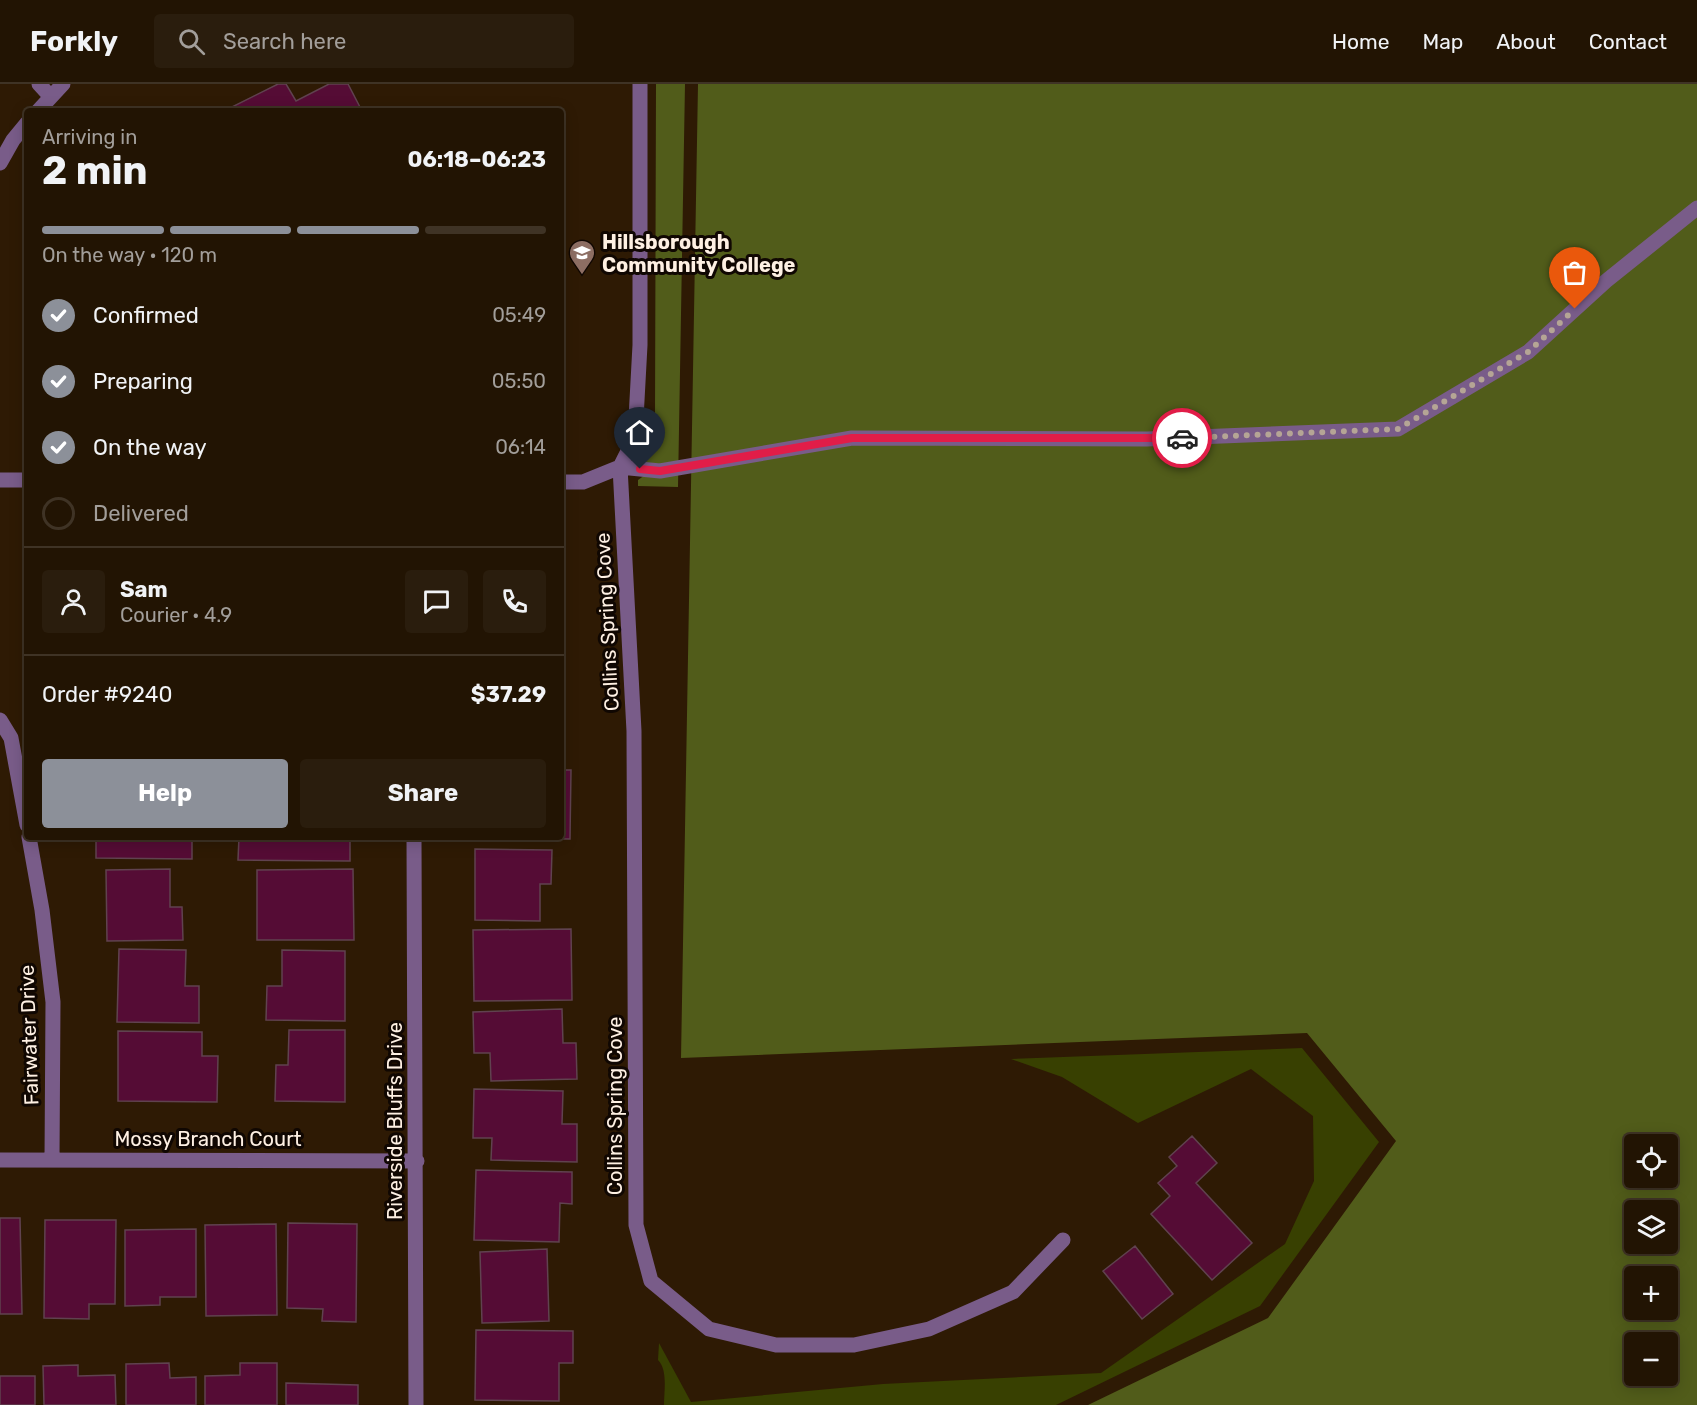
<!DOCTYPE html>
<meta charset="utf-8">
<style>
:root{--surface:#221403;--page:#2a1d0d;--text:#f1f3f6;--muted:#a29e9a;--line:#3f3325;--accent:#8c9099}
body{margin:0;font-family:Rubik,sans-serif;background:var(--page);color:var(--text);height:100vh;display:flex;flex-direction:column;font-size:22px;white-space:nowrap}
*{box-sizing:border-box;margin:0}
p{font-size:20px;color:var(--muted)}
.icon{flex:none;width:33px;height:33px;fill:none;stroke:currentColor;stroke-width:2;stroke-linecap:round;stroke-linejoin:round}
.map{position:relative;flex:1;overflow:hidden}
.sheet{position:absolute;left:24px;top:24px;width:540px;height:732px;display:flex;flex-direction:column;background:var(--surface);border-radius:6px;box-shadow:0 3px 15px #0003,0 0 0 2px var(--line)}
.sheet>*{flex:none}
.controls{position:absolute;left:1624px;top:1050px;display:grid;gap:12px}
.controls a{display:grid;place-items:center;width:54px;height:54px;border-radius:6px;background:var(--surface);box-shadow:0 3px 15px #0003,0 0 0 2px var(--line);font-size:30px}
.pin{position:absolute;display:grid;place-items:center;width:51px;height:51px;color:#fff;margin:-62px -26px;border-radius:50% 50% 50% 0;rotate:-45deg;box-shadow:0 0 6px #0007}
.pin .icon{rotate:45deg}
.courier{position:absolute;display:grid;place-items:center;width:60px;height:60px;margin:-30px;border:4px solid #e11d48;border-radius:50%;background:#fff;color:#222;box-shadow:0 2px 8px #0007}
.head em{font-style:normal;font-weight:700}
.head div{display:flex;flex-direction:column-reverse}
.head{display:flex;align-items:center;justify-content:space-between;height:102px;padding:0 18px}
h1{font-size:39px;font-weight:700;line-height:45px}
.bar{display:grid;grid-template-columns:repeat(4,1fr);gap:9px 6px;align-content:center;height:72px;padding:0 18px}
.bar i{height:8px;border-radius:4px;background:var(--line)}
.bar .on{background:var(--accent)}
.bar p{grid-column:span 4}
.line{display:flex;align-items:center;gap:15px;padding:0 18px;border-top:2px solid var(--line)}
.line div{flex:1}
.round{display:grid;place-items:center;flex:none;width:63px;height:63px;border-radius:6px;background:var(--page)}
ol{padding:0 18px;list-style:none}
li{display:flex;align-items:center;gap:18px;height:66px}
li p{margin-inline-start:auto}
li .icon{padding:6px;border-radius:50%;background:var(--accent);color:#fff;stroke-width:4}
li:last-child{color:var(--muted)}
li i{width:33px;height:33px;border:3px solid var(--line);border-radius:50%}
.cta{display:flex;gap:12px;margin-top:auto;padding:12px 18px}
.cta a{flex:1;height:69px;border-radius:6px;background:var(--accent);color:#fff;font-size:24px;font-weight:700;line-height:69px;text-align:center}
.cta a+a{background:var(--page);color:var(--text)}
header{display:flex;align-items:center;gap:36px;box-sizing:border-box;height:84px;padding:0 30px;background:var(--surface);border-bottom:2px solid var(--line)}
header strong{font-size:28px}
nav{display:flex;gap:33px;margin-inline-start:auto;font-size:21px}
.search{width:420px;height:54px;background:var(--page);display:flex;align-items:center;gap:15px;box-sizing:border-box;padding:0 21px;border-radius:6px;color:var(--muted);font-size:22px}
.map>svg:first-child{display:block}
.green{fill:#384001}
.forest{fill:#515c1a;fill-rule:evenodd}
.building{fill:#550c35;stroke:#60424f;stroke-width:1.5}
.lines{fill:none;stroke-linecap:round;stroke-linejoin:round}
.minor{stroke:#795c89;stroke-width:15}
.done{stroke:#b5a595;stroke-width:6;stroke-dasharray:0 10.8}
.route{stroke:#e11d48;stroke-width:8}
.labels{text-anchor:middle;stroke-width:6;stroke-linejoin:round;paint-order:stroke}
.poi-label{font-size:20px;font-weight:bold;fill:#fef0e3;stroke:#100702;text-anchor:start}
.street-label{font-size:20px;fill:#fef0e3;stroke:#100702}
</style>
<header>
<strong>Forkly</strong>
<div class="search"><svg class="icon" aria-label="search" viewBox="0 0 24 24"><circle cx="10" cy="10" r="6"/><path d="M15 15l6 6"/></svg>Search here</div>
<nav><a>Home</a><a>Map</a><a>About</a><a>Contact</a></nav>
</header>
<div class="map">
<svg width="1697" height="1321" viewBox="0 0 1697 1321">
<rect width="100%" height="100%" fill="#2e1a04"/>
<path class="green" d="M1302 964 1379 1058 1260 1222 1056 1321H664C664 1307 668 1286 658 1276L659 1259 691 1318 883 1300 1101 1289 1285 1160 1314 1097 1313 1032 1251 985 1138 1039 1062 993 1011 975Z"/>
<path class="forest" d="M656 0H685L678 403 638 402V396L645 391 642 384 649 370 655 333Z
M698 0H1697V1321H1088L1268 1234 1396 1057 1307 949 681 974ZM1635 1060H1668V1094H1635ZM1635 1126H1668V1160H1635ZM1635 1192H1668V1226H1635ZM1635 1258H1668V1292H1635Z"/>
<path class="building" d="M278 0H286L296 17 329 0H348L362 27H224Z
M561 686H571L570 755 475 754 561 753Z
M96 753H192V775L96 774Z
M239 753H350V777L238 776Z
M475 765 552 766 551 800H540V837L475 836Z
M170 785V823H182L183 856 107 857 106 786Z
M353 785 354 856H257V786Z
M571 845 572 916 474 917 473 846Z
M119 865 186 866 185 902H199V939L117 938Z
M282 866 345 867V937L266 936 267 902H282Z
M562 925 563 959H576L577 995 491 997 490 969H474L473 928Z
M289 946H345V1018L275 1017 276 981H288Z
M118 947 202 948V972H218L217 1018 118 1017Z
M474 1005 563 1007 562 1040H577V1078L491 1076 492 1054H473Z
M1192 1052 1217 1079 1196 1099 1252 1159 1212 1196 1151 1130 1170 1112 1158 1099 1177 1082 1169 1073Z
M476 1086 572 1088V1120L560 1119 559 1158 474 1156Z
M0 1134H20L22 1230H0Z
M45 1136H116L115 1220H89V1235L44 1234Z
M288 1139 357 1140 356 1238 322 1237 323 1225 287 1224Z
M276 1140 277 1231 206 1232 205 1141Z
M196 1145V1213H160V1221L125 1222V1146Z
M1135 1162 1173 1210 1142 1235 1103 1187Z
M547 1165 549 1237 482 1239 480 1168Z
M476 1246 573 1247V1279H559V1317L475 1316Z
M169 1279 170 1294 196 1293V1321H126V1280Z
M240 1279H277V1321H205V1292L240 1291Z
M78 1281V1292L115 1291 116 1321H44L43 1282Z
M0 1292H35V1321H0Z
M286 1299 358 1301V1321H286Z"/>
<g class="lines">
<path class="minor" d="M39 0 50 12
M38 27 63 0
M0 79 13 56 27 39
M0 396H27
M561 398H583L620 383 635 353 640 261V0
M0 636 11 654 27 741
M29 753 42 826 53 918 52 1076
M414 753 416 1321
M0 1076 417 1077
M1063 1156 1013 1208 929 1245 854 1261H776L709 1245 651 1197 636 1141 634 647 620 383 660 387 852 354 1147 355 1398 345 1528 268 1606 197 1697 124"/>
</g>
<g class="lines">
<path class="done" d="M1182 354 1398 345 1528 268 1575 225"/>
<path class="route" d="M640 385 660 387 852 354H1182"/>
</g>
<defs>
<symbol id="university-pin" viewBox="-11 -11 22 30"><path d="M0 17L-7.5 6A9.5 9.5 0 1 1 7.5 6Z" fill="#8d6e63" stroke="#100702"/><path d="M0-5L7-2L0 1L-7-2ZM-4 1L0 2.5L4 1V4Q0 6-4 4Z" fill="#fff"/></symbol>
</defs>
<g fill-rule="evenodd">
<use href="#university-pin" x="567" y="154" width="30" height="40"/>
</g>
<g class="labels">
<g class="poi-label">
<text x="602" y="165">Hillsborough<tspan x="602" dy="23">Community College</tspan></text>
</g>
<g class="street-label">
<text transform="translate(607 538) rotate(-93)" y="7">Collins Spring Cove</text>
<text transform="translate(29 951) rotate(-92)" y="7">Fairwater Drive</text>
<text transform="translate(615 1022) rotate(-90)" y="7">Collins Spring Cove</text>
<text transform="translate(395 1037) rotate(-90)" y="7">Riverside Bluffs Drive</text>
<text x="208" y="1062">Mossy Branch Court</text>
</g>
</g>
</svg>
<div class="controls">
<a><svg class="icon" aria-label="locate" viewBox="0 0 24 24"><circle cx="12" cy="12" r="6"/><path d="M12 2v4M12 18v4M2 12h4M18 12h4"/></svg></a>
<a><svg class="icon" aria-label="layers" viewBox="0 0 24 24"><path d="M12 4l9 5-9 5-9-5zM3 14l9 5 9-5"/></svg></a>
<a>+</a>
<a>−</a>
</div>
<div class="pin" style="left:1575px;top:225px;background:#ea580c"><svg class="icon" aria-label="bag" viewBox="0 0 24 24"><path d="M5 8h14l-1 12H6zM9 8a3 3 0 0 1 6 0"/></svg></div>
<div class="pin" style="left:640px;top:385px;background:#1f2937"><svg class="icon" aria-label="home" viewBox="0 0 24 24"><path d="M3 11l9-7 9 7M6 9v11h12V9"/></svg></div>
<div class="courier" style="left:1182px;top:354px"><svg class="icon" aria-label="car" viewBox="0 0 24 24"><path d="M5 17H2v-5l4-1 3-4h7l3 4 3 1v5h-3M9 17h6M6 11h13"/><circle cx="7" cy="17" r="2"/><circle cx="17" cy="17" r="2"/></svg></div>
<section class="sheet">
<div class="head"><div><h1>2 min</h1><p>Arriving in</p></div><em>06:18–06:23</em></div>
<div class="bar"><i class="on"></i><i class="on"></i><i class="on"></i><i></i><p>On the way · 120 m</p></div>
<ol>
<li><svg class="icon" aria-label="check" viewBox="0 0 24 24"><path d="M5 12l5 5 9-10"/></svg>Confirmed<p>05:49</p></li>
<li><svg class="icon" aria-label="check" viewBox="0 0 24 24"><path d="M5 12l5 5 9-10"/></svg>Preparing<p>05:50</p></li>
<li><svg class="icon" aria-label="check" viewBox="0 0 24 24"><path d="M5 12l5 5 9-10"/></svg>On the way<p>06:14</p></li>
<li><i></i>Delivered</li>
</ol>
<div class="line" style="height:108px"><a class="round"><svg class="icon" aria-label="person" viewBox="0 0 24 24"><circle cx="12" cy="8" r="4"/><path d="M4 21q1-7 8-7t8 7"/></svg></a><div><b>Sam</b><p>Courier · 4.9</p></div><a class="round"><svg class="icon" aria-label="chat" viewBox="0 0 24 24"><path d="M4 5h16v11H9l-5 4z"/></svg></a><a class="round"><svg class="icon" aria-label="phone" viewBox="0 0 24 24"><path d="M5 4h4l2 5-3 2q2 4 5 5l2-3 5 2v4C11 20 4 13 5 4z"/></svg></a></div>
<div class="line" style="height:78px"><div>Order #9240</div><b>$37.29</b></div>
<div class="cta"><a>Help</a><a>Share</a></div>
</section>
</div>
